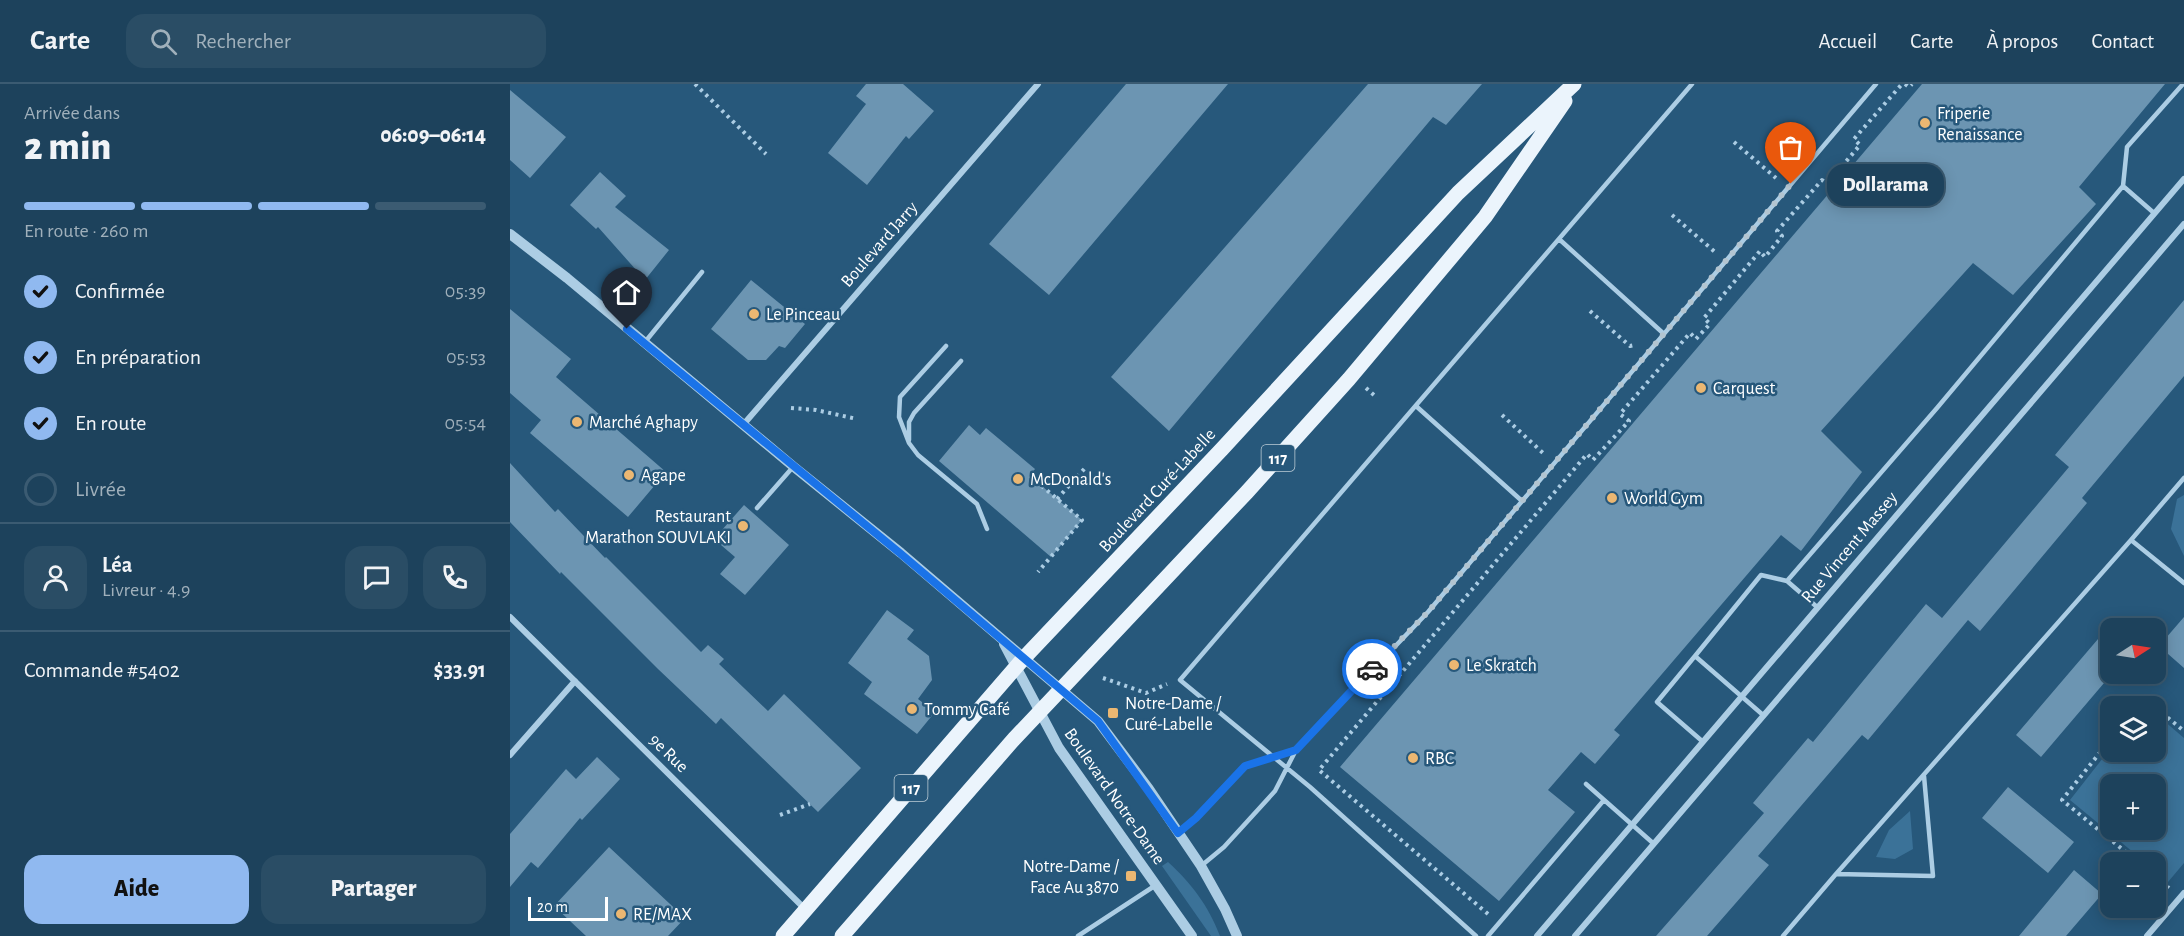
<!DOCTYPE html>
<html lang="fr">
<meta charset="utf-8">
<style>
:root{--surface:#1d425c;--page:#2a4d65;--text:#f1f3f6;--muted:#a0b0bb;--line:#3b5b72;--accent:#90b9f0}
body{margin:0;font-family:"Alegreya Sans",sans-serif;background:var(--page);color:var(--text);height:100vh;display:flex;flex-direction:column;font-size:22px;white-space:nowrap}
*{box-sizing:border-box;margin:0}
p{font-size:20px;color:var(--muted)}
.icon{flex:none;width:33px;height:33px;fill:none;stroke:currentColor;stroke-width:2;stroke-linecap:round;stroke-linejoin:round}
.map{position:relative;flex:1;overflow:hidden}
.details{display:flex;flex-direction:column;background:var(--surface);width:510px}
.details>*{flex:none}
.needle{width:39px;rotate:78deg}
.tools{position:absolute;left:1590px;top:534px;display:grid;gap:12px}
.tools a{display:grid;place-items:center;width:66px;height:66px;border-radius:12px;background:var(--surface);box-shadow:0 3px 15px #0003,0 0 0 2px var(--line);font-size:30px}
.scale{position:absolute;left:18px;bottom:15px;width:80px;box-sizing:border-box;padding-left:6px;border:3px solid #fff;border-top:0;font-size:16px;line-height:21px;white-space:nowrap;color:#fff;-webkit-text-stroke:4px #27587b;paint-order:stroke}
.pin{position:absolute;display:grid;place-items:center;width:51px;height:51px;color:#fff;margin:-62px -26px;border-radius:50% 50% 50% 0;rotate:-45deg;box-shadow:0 0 6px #0007}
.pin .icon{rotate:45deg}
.courier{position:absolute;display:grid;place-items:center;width:60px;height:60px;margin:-30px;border:4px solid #1a73e8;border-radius:50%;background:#fff;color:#222;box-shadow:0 2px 8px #0007}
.bubble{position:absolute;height:42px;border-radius:18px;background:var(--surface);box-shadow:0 3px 15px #0003,0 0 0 2px var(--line);font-size:20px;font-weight:800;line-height:42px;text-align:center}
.summary em{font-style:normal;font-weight:800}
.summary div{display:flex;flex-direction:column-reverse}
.summary{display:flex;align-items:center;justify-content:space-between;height:102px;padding:0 24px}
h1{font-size:39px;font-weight:800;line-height:45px}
.bar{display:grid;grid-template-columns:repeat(4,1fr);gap:9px 6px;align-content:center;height:72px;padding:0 24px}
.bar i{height:8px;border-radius:4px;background:var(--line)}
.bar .current{background:var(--accent)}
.bar p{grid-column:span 4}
.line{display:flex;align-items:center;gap:15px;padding:0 24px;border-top:2px solid var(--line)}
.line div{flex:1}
.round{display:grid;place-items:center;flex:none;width:63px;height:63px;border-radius:18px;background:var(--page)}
ol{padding:0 24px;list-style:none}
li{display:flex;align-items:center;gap:18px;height:66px}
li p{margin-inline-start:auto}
li .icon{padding:6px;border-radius:50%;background:var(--accent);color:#111;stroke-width:4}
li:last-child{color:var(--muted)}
li i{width:33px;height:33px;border:3px solid var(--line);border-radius:50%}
.primary-button{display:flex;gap:12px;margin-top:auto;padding:12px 24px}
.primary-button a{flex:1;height:69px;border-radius:18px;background:var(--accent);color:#111;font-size:24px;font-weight:800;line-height:69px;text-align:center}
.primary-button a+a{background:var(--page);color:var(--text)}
header{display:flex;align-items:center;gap:36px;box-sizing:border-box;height:84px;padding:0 30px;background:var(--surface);border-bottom:2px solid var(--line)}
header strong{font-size:28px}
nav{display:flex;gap:33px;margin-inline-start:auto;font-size:21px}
.search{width:420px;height:54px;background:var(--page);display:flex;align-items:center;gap:15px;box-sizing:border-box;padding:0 21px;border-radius:18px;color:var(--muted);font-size:22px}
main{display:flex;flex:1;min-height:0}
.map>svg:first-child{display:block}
.green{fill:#3b7298;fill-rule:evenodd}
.building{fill:#6c95b2}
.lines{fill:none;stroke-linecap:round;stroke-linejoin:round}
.path{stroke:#accde4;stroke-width:4;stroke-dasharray:3 4.5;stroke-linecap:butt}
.service{stroke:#accde4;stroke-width:4.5}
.minor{stroke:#accde4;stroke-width:6}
.tertiary{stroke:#accde4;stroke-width:10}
.primary{stroke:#ebf4fc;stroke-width:15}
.done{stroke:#b3c5d1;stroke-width:6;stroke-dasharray:0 10.8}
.route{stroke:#1a73e8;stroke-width:8}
.poi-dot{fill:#ebb772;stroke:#27587b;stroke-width:2}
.labels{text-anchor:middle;stroke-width:5;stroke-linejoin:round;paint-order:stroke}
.shield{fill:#27587b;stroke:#becdd7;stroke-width:1.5}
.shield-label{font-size:16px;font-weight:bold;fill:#fff}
.poi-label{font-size:18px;fill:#fff;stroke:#27587b;text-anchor:start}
.street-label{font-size:18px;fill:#fff;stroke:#27587b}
</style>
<header>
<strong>Carte</strong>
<div class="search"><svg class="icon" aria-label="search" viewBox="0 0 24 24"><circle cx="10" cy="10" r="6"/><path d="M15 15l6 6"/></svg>Rechercher</div>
<nav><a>Accueil</a><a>Carte</a><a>À propos</a><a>Contact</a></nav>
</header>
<main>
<section class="details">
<div class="summary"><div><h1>2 min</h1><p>Arrivée dans</p></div><em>06:09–06:14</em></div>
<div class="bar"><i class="current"></i><i class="current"></i><i class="current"></i><i></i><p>En route · 260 m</p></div>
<ol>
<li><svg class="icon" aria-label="check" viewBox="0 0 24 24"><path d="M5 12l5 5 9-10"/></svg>Confirmée<p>05:39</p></li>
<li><svg class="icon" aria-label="check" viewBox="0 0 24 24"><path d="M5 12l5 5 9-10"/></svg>En préparation<p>05:53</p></li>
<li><svg class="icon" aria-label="check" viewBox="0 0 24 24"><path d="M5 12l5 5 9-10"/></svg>En route<p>05:54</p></li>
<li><i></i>Livrée</li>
</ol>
<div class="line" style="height:108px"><a class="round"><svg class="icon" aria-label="person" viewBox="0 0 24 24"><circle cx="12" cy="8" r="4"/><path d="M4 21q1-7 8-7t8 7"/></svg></a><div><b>Léa</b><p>Livreur · 4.9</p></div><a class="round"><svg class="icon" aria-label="chat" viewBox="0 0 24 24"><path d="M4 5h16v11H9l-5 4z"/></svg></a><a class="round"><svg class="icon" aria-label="phone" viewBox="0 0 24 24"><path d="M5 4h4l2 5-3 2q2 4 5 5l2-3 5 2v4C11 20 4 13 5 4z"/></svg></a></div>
<div class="line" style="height:78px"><div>Commande #5402</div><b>$33.91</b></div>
<div class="primary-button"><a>Aide</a><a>Partager</a></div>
</section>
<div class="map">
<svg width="1674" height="852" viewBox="0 0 1674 852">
<rect width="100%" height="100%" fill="#27587b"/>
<path class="green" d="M1674 411V472L1661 445 1667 415Z
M1646 630 1674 654V779L1658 798 1646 787V778H1635L1560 716 1600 665V668H1646ZM1600 700H1646V746H1600Z
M1400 727 1403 765 1385 775 1366 773 1379 746Z
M658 778C682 800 698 821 710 852H701L652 782Z"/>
<path class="building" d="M356 0H393L424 27 399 55 396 52 357 101 318 69 356 20 346 12Z
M616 0H718L539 211 479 160Z
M858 0H972L936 41 923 33 659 347 601 293Z
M1412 0H1655L1569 103 1586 120 1503 211 1463 179 1311 347 1352 388 1291 467 1271 451 1104 646 1110 651 1085 680 1071 668 1038 706 1065 728 989 817 830 683Z
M0 6 56 53 20 94 0 76Z
M90 88 116 112 105 123 159 166 135 196 88 143 86 145 60 121Z
M241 196 295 240 275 264 269 262 256 276H238L201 245Z
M1674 216V292L1572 414 1577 419 1470 547 1458 536 1358 656 1352 651 1248 772 1259 781 1197 852H1146L1254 729 1243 719 1298 654 1303 658 1416 520 1432 534 1559 383 1545 371Z
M0 225 61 275 46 293 156 388 118 433 20 349 31 336 0 309Z
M459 341 470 351 476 344 525 385 520 392 572 436 541 473 429 377Z
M0 379 45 428 48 425 95 474 96 473 191 568 198 561 214 575 209 580 258 627 274 610 351 684 308 728 211 634 206 640 148 585 51 488 50 490 0 438Z
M234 421 279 461 235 511 210 490 225 473 204 455Z
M377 526 404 546 397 555 419 572 422 596 408 615 425 628 407 650 354 610 362 598 338 579Z
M1674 533V584L1649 562Z
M1600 541V592L1531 673 1506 651Z
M87 673 110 695 72 736 70 734 28 784 21 778 0 803V750L56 685 66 695Z
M1498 703 1564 758 1538 789 1472 734Z
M99 763 175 834 158 852H76L44 822Z
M1564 786 1592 810 1556 852H1509Z"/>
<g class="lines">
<path class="path" d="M185 0 256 70
M1395 0 1399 3 1402 0
M1224 58 1266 94
M1162 131 1205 168
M1080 227 1120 262 1125 261
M856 304 864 311
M281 324 306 326 347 335
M992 331 1033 369
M520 392 572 436 528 488
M547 415 576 383
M593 594 636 609 657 600
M1628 622 1634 615 1644 622
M1646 624 1674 647
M1600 656 1552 716 1628 778
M270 731 300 720
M1646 793 1659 804
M978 830 809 686 1077 370 1083 376 1119 337 1110 330 1180 249 1186 255 1200 240 1194 234 1250 167 1255 173 1272 152 1267 147 1312 96 1317 100 1350 61 1344 55 1392 0"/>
<path class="service" d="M1613 102 1644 129
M1049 155 1154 250
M135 258 192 188
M436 262 390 313 389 333 399 359 408 371 467 420 477 445
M906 322 1012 417
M399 356V338L404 329 451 277
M1674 394 1621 456 1674 499
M247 424 283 383
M1277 497 1307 523
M1185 572 1147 618 1192 657
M1253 631 1185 572 1251 491 1277 497 1427 324 1613 102 1617 63 1673 0
M1414 692 1423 792 1326 790 1621 456
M1076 700 1144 760
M669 749 686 734 735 682 786 666
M691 782 714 763 765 707 786 666 918 528 1366 0
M568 852 646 801
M966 852 800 703 670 596 1182 0
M978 852 1094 716
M1273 852 1326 790"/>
<path class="minor" d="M233 341 528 0
M0 533 296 826
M0 671 65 597
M1027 852 1674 95
M1065 852 1674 140
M1637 852 1674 809"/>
<path class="tertiary" d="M0 150 57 194 284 383 391 469 588 637 639 705 691 782 715 825 727 852
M494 560 549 664 682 852"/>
<path class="primary" d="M273 852 513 575 712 365 948 109 1064 0
M332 852 504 655 737 408 839 295 975 133 1055 17"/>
</g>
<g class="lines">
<path class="done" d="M862 585 918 528 1281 100"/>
<path class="route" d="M117 245 391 470 588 637 668 749 686 734 735 682 786 666 862 585"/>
</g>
<g class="poi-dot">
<circle cx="1415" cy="39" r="6"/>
<circle cx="244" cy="230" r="6"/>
<circle cx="1191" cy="304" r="6"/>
<circle cx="67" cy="338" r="6"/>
<circle cx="119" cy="391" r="6"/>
<circle cx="508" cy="395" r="6"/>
<circle cx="1102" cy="414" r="6"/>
<circle cx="233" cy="442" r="6"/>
<circle cx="944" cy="581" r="6"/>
<circle cx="402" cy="625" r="6"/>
<rect x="597" y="623" width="12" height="12" rx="3"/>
<circle cx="903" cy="674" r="6"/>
<rect x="615" y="786" width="12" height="12" rx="3"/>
<circle cx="111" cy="830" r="6"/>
</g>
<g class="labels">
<g class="shield">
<rect x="751.5" y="361" width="33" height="26" rx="4.5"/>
<rect x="384.5" y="691" width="33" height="26" rx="4.5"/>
</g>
<g class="shield-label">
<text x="768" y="380">117</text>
<text x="401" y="710">117</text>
</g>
<g class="poi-label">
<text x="1427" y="35">Friperie<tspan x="1427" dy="21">Renaissance</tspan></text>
<text x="256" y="236">Le Pinceau</text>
<text x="1203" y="310">Carquest</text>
<text x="79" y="344">Marché Aghapy</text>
<text x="131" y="397">Agape</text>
<text x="520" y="401">McDonald's</text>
<text x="1114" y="420">World Gym</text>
<text x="221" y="438" text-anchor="end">Restaurant<tspan x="221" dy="21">Marathon SOUVLAKI</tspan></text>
<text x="956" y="587">Le Skratch</text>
<text x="615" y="625">Notre-Dame /<tspan x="615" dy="21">Curé-Labelle</tspan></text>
<text x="414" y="631">Tommy Café</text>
<text x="915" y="680">RBC</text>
<text x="609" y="788" text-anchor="end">Notre-Dame /<tspan x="609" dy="21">Face Au 3870</tspan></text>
<text x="123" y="836">RE/MAX</text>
</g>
<g class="street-label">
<text transform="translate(369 160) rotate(-49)" y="6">Boulevard Jarry</text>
<text transform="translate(647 406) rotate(-47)" y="6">Boulevard Curé-Labelle</text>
<text transform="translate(1339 463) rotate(-50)" y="6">Rue Vincent Massey</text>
<text transform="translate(159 669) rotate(44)" y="6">9e Rue</text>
<text transform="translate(605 712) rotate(55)" y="6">Boulevard Notre-Dame</text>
</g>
</g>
</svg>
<div class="tools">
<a><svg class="needle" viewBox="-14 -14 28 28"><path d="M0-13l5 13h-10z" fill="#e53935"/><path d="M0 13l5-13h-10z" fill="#a0b0bb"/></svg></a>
<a><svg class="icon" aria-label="layers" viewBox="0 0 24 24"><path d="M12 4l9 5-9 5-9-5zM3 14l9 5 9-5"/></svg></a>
<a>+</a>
<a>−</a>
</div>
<div class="scale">20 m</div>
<div class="pin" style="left:1281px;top:100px;background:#ea580c"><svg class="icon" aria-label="bag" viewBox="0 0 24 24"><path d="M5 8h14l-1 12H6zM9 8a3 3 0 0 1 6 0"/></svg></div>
<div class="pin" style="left:117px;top:245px;background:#1f2937"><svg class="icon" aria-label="home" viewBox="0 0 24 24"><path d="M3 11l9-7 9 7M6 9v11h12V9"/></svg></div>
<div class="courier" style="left:862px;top:585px"><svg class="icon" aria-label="car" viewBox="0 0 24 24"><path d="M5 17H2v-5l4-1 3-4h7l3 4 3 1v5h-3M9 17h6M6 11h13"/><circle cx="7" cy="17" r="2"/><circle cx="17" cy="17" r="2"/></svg></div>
<div class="bubble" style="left:1317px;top:80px;width:117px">Dollarama</div>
</div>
</main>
